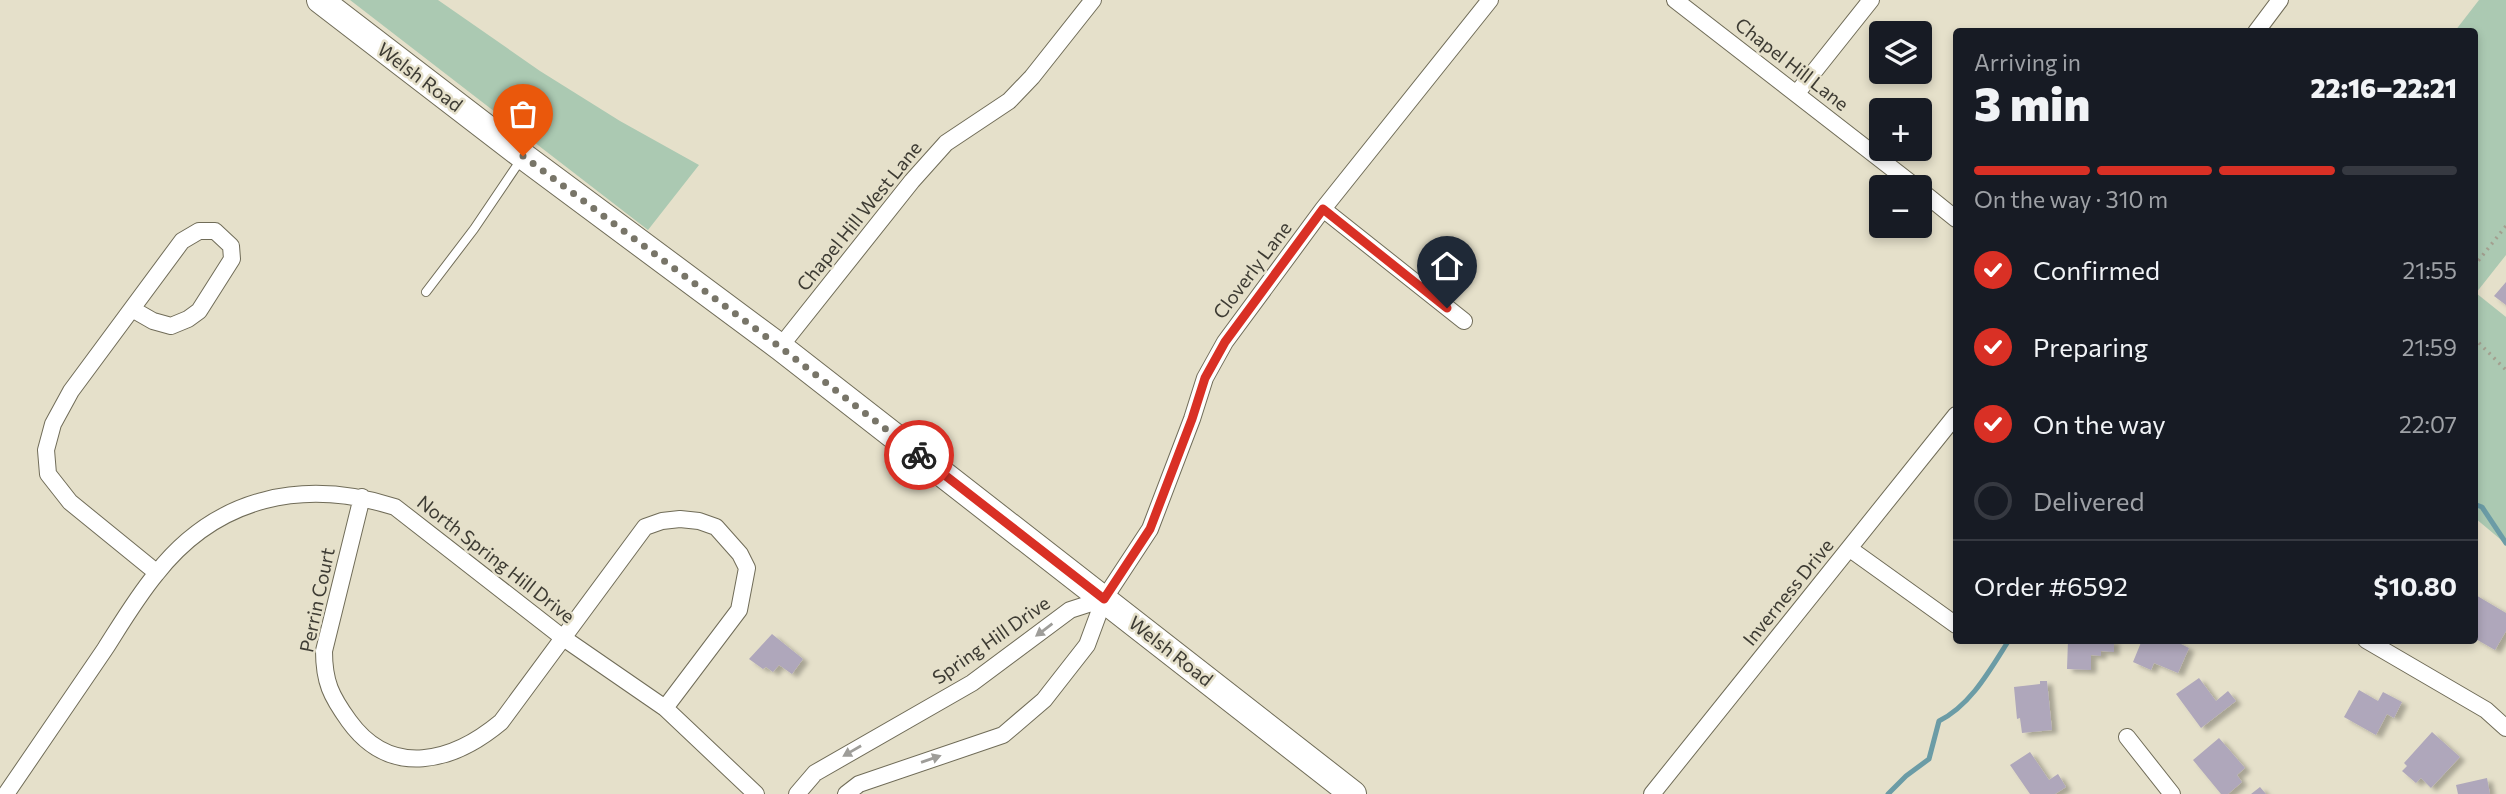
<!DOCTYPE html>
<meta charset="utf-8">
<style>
:root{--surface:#171b24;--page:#242831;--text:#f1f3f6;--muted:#9ea1a6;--line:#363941;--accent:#d93025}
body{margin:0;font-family:Commissioner,sans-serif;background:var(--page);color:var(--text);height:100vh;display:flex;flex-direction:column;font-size:26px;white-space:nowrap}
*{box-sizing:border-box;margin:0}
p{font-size:23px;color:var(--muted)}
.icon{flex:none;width:38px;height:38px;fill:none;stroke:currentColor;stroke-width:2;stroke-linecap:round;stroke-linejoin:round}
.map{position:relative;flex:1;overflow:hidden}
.side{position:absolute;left:1953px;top:28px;width:525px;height:616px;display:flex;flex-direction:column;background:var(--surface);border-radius:7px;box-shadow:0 4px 10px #0003}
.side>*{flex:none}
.tools{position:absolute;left:1869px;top:21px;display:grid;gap:14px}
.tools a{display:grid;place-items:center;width:63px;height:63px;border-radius:7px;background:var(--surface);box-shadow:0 4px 10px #0003;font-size:35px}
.pin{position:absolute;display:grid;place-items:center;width:60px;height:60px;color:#fff;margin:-72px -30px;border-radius:50% 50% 50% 0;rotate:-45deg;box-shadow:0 0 7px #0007}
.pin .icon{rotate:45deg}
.courier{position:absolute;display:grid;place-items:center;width:70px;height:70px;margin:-35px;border:5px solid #d93025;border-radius:50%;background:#fff;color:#222;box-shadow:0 2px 9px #0007}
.overview em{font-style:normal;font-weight:800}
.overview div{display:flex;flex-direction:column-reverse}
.overview{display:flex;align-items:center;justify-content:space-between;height:119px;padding:0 21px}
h1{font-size:46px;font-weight:800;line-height:52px}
.bar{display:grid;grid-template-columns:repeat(4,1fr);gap:10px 7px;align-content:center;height:84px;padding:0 21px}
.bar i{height:9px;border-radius:5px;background:var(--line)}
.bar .active{background:var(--accent)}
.bar p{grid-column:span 4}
.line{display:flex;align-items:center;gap:18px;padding:0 21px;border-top:2px solid var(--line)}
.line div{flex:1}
ol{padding:0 21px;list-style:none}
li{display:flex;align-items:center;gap:21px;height:77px}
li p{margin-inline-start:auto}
li .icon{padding:7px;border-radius:50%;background:var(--accent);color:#fff;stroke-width:4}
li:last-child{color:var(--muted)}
li i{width:38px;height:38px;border:4px solid var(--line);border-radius:50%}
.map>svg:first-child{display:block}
.green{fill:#abc9b2}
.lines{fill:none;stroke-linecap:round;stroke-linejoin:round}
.stream{stroke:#6b9ca6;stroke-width:5}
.building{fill:#afa7bb;filter:url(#shadow)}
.lane-casing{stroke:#706c58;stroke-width:10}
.street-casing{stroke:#706c58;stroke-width:18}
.primary-casing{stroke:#706c58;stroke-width:28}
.path{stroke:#a39f8f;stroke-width:3.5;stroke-dasharray:2 5;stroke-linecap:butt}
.lane{stroke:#fff;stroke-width:8}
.street{stroke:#fff;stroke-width:16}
.primary{stroke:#fff;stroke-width:26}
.oneway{fill:#9e9d99}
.done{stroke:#787568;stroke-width:7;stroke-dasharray:0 12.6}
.route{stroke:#d93025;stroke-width:9}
.labels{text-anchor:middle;stroke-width:5;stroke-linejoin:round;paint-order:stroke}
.street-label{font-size:19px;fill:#3d3b33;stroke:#e5e0ca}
</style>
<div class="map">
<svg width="2506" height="794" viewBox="0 0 2506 794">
<defs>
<filter id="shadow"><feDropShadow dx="5.5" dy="3.5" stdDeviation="2" flood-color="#0004"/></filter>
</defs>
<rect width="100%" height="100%" fill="#e5e0ca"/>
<path class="green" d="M350 0H438L540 71 620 121 699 165 648 230Z
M2479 0H2506V255L2476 293 2506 317V544L2475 518 2474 32 2455 31Z"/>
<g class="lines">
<path class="stream" d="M2474 504 2482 507 2506 543
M1888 794 1906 776 1929 759 1939 721C1971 705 1990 670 2009 640"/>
</g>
<path class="building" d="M2506 282V305L2494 296Z
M2474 594 2506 613V631L2495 650 2474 638Z
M772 634 803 659 792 674 779 665 773 672 766 667 763 669 749 659Z
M2068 640H2114V652L2101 651V656L2091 655V670L2067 669Z
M2142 640H2177V642L2189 648 2178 673 2154 663 2151 670 2133 662Z
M2199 678 2216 701 2228 691 2236 701 2201 728 2176 694Z
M2040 681H2047L2052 730 2022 733 2020 718 2017 719 2014 687 2040 684Z
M2359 690 2378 701 2383 692 2402 702 2394 718 2387 714 2376 735 2344 717Z
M2432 732 2460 757 2431 788 2421 778 2416 783 2402 771 2407 766 2404 763Z
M2219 738 2245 768 2237 775 2242 782 2228 794H2221L2193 760Z
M2030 752 2049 780 2058 774 2066 787 2055 794H2030L2010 765Z
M2487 778 2490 794H2458L2456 785Z
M2260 787 2266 794H2251Z"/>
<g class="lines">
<defs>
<path id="lane" d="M426 292 474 229 522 158"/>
<path id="street" d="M1675 0 1916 187
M2256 32 2280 0
M1797 93 1871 0
M1920 190 1956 219
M1323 209 1464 321
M132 309 153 321 171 326 188 319 199 311 232 259 231 246 215 231H199L182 241 71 391 53 424 46 450 48 474 70 502 156 572
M780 347 912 181 946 143 1009 101 1032 77 1093 0
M362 497 324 651C324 682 331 696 349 721 391 779 453 762 501 722L645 527 662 521 680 519 699 521 716 527 740 554 747 568 739 610 665 708
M1850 549 1956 625
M2366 640 2486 710 2506 728
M2127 737 2172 794
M6 794C39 746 72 697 105 649 121 624 137 597 156 574 217 496 304 478 395 507L562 637 665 708 756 794
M797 794 815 773 972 683 1070 610 1104 599
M846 794 859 784 1003 735 1044 700 1087 645 1104 599 1150 529 1192 419 1205 378 1225 342 1323 209 1490 0
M1652 794 1956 415"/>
<path id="primary" d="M320 0 523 156 780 347 1353 794"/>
</defs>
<use href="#lane" class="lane-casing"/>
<use href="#street" class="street-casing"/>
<use href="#primary" class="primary-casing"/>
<path class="path" d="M2474 266 2506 226
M2474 338 2506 370"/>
<use href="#lane" class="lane"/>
<use href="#street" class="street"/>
<use href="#primary" class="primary"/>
</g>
<defs><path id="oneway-solid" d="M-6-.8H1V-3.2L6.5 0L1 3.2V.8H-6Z" transform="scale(1.75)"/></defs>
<g class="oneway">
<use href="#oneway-solid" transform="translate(1044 630) rotate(143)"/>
<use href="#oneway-solid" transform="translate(852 751) rotate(150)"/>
<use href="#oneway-solid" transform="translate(931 759) rotate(-19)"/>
</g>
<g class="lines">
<path class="done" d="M523 156 780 347 919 455"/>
<path class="route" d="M919 455 1104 599 1150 529 1192 419 1205 378 1225 342 1323 209 1447 308"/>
</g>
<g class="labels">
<g class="street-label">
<text transform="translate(1792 64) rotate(38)" y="7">Chapel Hill Lane</text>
<text transform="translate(420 77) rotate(37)" y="7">Welsh Road</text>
<text transform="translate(859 216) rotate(-51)" y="7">Chapel Hill West Lane</text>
<text transform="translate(1252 270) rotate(-53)" y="7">Cloverly Lane</text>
<text transform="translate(496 559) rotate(38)" y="7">North Spring Hill Drive</text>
<text transform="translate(1788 592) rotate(-51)" y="7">Inverness Drive</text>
<text transform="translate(317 600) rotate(-78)" y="7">Perrin Court</text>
<text transform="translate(991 640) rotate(-35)" y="7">Spring Hill Drive</text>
<text transform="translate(1171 651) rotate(38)" y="7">Welsh Road</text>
</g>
</g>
</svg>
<div class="tools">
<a><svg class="icon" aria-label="layers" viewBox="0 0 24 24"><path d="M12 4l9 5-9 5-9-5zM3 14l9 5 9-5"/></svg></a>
<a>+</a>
<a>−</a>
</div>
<div class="pin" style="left:523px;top:156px;background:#ea580c"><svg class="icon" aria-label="bag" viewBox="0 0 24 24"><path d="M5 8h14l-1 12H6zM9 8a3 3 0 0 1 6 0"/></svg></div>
<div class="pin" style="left:1447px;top:308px;background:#1f2937"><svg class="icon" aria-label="home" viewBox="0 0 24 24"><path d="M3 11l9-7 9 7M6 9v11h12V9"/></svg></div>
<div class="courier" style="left:919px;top:455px"><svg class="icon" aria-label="bike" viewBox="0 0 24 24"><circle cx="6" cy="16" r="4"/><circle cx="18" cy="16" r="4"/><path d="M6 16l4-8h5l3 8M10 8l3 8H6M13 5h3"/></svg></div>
<section class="side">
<div class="overview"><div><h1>3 min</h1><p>Arriving in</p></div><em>22:16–22:21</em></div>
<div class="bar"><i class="active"></i><i class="active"></i><i class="active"></i><i></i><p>On the way · 310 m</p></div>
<ol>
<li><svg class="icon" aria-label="check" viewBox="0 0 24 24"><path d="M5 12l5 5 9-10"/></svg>Confirmed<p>21:55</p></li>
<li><svg class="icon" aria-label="check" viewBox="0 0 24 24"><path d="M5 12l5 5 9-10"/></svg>Preparing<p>21:59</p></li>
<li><svg class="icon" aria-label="check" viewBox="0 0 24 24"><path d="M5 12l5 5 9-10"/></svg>On the way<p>22:07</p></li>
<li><i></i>Delivered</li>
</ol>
<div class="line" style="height:91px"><div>Order #6592</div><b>$10.80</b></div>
</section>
</div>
